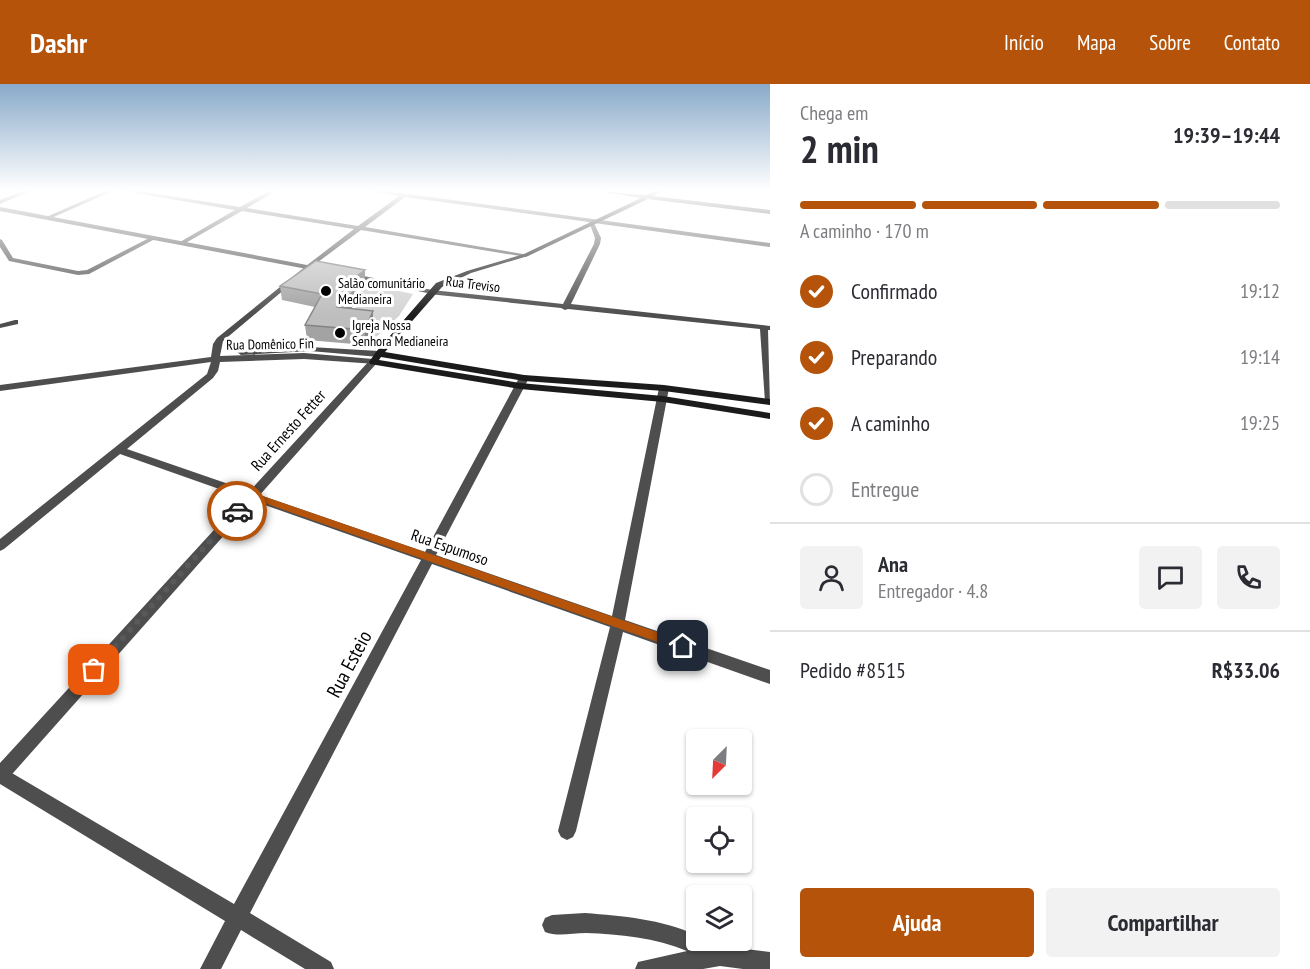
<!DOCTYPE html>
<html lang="pt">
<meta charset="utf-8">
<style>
:root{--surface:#fff;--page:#f2f2f3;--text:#2b2b33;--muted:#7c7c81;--line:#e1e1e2;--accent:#b45309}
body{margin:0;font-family:"PT Sans Narrow",sans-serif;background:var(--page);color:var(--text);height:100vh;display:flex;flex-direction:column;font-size:22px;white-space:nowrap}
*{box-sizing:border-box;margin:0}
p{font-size:20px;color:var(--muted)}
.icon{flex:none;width:33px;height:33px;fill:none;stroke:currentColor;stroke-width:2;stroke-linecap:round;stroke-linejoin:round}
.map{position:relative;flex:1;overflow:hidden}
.panel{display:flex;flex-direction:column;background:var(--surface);width:540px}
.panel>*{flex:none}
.needle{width:39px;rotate:204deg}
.buttons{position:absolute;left:686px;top:645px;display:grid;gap:12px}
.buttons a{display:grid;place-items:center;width:66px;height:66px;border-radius:6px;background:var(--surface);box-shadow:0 2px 4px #0004;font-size:30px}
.pin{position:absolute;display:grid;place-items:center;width:51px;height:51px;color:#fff;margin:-26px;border-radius:12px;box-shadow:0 3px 9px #0006}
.courier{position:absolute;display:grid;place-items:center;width:60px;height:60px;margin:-30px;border:4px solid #b45309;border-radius:50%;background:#fff;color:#222;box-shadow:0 2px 8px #0007}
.summary em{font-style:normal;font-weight:700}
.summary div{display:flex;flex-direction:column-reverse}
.summary{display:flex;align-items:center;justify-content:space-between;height:102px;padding:0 30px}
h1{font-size:39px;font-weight:700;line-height:45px}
.bar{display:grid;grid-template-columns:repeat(4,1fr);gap:9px 6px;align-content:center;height:72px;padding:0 30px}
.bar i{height:8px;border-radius:4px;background:var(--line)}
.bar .selected{background:var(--accent)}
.bar p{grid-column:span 4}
.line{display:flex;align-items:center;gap:15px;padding:0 30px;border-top:2px solid var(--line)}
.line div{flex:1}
.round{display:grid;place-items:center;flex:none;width:63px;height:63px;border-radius:6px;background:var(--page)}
ol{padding:0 30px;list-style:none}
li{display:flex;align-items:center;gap:18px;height:66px}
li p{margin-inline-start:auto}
li .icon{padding:6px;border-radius:50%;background:var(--accent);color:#fff;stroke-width:4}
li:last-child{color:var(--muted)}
li i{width:33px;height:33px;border:3px solid var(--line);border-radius:50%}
.action{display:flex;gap:12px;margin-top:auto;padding:12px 30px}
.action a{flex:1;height:69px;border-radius:6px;background:var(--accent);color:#fff;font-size:24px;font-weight:700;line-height:69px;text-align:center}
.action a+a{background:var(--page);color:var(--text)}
header{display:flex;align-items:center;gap:36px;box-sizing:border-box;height:84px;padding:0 30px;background:var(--accent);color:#fff}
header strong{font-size:28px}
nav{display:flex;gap:33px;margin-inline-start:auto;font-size:21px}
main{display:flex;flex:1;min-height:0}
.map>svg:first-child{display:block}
.green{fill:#d5d5d5}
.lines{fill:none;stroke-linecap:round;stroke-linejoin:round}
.minor{fill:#4e4e4e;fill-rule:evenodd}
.tertiary{fill:#4e4e4e;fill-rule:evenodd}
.secondary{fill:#1b1b1b;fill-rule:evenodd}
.wall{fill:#a3a3a3}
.shaded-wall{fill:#858585}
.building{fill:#bebebe;stroke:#858585;stroke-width:1.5}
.route{fill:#b45309}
.done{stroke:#595959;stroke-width:6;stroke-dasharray:0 10.8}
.poi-dot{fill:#000;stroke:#fff;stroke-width:2}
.labels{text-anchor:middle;stroke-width:6;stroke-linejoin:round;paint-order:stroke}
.far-poi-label{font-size:14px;fill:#000;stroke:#fff;text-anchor:start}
.far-street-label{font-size:14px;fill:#000;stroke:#fff}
.street-label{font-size:16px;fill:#000;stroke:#fff}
.near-street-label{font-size:20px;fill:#000;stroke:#fff}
</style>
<header>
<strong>Dashr</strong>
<nav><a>Início</a><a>Mapa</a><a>Sobre</a><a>Contato</a></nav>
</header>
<main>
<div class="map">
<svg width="770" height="885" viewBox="0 0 770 885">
<rect width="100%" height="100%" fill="#fff"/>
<path class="green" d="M365 200 413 210 399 232 371 258 307 256 310 230 317 225 347 232 361 218 348 213Z"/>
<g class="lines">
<path class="minor" d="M23 107H31L0 120V116Z
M105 107H113L49 135 44 134Z
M124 107H138L240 123 269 107H276L247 124 358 142 399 112 370 107H386L770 159V163L594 139 601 154 600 160 571 220 770 242V246H768L770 321 765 318 760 245 568 225 565 226 561 224 429 210V206H432L563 220 594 160 595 154 589 138 405 113 365 143 529 171 526 173 361 146 310 184 223 257 220 272 304 269 373 275 377 278 376 280 304 275 220 278 218 287 213 294 127 365 425 468 519 294 524 291 527 292 529 294 436 471 612 532 659 304 661 302H667L669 304 625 536 770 586V600L623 548 576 747 573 753 567 756 561 753 558 747 610 543 432 480 250 829 331 878 334 885H305L241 846 221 885H200L225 837 0 700V682L234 820 421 476 120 370 4 465 0 467V455L207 290 211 278 0 307V301L211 273 213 260 217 254 306 182 354 145 242 127 182 161 179 159 180 158 235 126Z
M153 152 156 154 155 155 89 190 78 191 9 177 0 163V155L2 156 13 174 78 187 87 186Z
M15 236H18V240L0 244V240Z
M293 262 379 267 383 270 379 273 310 267 241 271 237 268 241 265Z
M585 829C623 832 661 835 696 851V856H709L721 862 770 868V885H743L720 882 703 885H635L638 878 687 867C656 854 619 850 586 849 572 849 558 853 545 848L542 841 545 834 552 831Z"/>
<path class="tertiary" d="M0 123 323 184 326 186 323 188 0 127Z
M349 189 432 206 436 208 432 210 347 192 345 191Z
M373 275 377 278 376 280 6 697 0 699V679L370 276Z"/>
<path class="secondary" d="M597 107 646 111 655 107H662L653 112 770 126V130L648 115 528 172 471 189 442 203 385 268 524 291 664 301 770 315V321L664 307 524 297 381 273 379 276 520 299 663 312 770 329V335L663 318 520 305 370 280 369 278 376 268 436 199 467 187 524 170 641 114Z"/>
</g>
<path class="wall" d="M365 200 358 205V217L350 225 373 242 365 261 307 256 305 241 315 223 282 216 280 202Z"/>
<path class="shaded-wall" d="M365 186V200L358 205V217L338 238 337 223 347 199Z
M373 227V242L365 261V246Z"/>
<path class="building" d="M316 177 365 186 347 199 358 203 337 223 373 227 365 246 305 241 322 210 280 202Z"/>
<linearGradient id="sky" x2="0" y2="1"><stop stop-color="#89aaca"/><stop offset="0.46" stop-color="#fff"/><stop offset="1" stop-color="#fff" stop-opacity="0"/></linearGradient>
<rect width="770" height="231" fill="url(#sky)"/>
<path class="route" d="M251 408 683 557 689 562 683 567 253 415 240 429H234V424Z"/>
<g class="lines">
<path class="done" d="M94 586 237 427"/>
</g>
<g class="poi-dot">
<circle cx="326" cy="207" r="6"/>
<circle cx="340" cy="249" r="6"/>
</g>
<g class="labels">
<g class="far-poi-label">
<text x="338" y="204">Salão comunitário<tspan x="338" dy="16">Medianeira</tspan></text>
<text x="352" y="246">Igreja Nossa<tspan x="352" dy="16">Senhora Medianeira</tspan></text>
</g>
<g class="far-street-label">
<text transform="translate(473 200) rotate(7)" y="5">Rua Treviso</text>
<text transform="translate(270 260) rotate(-1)" y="5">Rua Domênico Fin</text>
</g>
<g class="street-label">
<text transform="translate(288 346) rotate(-48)" y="6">Rua Ernesto Fetter</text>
<text transform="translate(450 463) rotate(19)" y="6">Rua Espumoso</text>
</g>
<g class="near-street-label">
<text transform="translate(349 580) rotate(-62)" y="7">Rua Esteio</text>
</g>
</g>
</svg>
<div class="buttons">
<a><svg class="needle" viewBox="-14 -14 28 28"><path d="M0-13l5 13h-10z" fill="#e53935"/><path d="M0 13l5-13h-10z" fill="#7c7c81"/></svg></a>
<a><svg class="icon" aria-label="locate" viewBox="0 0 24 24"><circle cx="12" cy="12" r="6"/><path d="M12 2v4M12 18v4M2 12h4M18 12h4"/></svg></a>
<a><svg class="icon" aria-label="layers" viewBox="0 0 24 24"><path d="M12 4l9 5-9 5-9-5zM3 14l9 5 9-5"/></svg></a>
</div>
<div class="pin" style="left:94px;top:586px;background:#ea580c"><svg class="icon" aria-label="bag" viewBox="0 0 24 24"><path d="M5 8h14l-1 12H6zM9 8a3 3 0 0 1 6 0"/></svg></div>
<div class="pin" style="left:683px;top:562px;background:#1f2937"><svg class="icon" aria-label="home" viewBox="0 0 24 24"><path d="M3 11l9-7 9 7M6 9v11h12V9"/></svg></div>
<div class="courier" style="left:237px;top:427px"><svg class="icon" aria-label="car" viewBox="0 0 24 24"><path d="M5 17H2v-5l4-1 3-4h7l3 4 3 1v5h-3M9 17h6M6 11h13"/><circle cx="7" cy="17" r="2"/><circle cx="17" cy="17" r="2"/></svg></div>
</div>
<section class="panel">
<div class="summary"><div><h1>2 min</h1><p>Chega em</p></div><em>19:39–19:44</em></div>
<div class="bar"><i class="selected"></i><i class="selected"></i><i class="selected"></i><i></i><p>A caminho · 170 m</p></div>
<ol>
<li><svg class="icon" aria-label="check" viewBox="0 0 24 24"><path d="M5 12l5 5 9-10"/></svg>Confirmado<p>19:12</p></li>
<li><svg class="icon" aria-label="check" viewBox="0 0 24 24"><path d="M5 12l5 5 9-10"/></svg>Preparando<p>19:14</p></li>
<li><svg class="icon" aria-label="check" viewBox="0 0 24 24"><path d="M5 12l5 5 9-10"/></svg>A caminho<p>19:25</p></li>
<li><i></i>Entregue</li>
</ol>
<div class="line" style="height:108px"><a class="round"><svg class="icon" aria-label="person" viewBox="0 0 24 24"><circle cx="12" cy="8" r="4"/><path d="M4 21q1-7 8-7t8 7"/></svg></a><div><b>Ana</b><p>Entregador · 4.8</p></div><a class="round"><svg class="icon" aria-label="chat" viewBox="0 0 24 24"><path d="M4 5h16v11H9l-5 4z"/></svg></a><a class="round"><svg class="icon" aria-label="phone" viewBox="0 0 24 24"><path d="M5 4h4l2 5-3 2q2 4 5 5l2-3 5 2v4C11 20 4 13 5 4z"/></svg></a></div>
<div class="line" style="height:78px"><div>Pedido #8515</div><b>R$33.06</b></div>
<div class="action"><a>Ajuda</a><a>Compartilhar</a></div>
</section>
</main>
